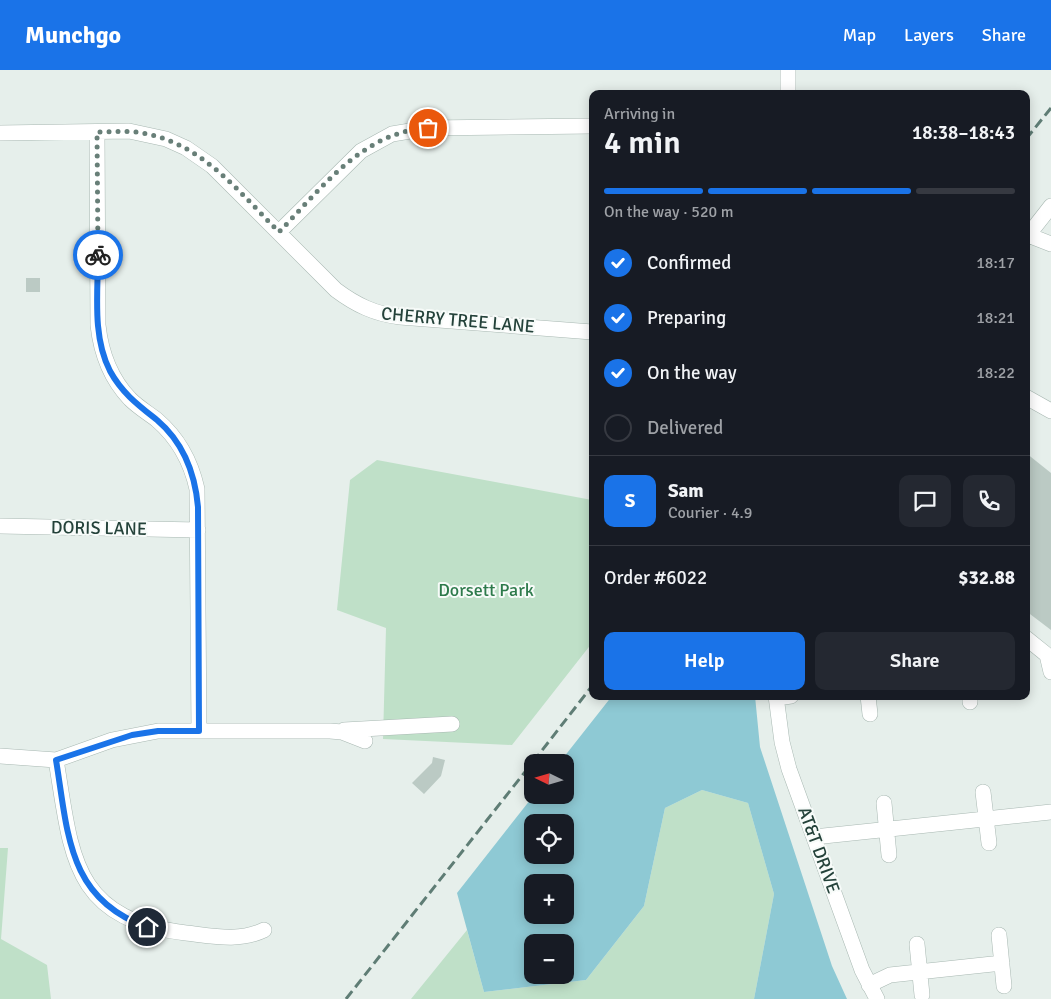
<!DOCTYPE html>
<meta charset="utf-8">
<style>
:root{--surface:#171b24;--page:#242831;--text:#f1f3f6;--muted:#9ea1a6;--line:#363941;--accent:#1a73e8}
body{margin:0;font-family:Signika,sans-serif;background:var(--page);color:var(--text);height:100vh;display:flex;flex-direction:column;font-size:19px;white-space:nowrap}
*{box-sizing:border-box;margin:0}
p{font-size:16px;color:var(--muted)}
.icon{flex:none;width:28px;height:28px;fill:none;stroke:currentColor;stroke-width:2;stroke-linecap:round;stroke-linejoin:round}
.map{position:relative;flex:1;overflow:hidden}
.side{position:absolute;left:589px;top:20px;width:441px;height:610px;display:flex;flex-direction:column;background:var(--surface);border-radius:10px;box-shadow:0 2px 12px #0003}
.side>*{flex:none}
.needle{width:32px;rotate:275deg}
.controls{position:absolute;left:524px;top:684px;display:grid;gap:10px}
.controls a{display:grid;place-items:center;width:50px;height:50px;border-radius:10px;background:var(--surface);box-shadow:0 2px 12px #0003;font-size:25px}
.pin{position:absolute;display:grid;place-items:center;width:42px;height:42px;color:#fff;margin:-21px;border:2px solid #fff;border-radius:50%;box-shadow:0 1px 5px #0007}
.courier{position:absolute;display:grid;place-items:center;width:50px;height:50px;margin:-25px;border:4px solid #1a73e8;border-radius:50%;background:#fff;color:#222;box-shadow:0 1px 6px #0007}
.summary em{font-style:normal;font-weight:600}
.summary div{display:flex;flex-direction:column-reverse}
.summary{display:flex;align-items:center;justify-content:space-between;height:85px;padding:0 15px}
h1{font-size:32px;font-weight:600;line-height:38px}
.bar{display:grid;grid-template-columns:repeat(4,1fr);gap:8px 5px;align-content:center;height:60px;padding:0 15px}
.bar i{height:6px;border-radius:4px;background:var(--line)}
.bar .on{background:var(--accent)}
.bar p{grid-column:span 4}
.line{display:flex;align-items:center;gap:12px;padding:0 15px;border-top:1px solid var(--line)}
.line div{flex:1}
.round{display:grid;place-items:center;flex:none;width:52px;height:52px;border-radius:10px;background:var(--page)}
ol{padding:0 15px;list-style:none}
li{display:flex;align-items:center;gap:15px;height:55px}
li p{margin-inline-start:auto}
li .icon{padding:5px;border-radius:50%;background:var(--accent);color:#fff;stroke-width:4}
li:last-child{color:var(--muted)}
li i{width:28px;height:28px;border:2px solid var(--line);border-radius:50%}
.button{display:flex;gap:10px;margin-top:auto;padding:10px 15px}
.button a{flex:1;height:58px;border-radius:10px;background:var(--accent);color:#fff;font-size:20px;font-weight:600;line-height:58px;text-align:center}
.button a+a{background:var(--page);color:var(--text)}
header{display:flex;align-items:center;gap:30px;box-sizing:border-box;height:70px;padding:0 25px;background:var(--accent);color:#fff}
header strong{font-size:24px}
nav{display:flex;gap:28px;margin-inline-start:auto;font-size:18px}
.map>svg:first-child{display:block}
.green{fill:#bfe0c8}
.water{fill:#8ec9d4;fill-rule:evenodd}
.building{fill:#bbcac4}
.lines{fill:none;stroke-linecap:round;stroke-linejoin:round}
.minor-casing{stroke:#a8b8b2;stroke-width:16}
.minor{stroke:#fff;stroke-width:15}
.rail{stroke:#5f7d75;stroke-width:3;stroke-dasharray:10 5;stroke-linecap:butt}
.done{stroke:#687f78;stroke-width:5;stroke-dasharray:0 9}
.route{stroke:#1a73e8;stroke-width:6}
.labels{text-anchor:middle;stroke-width:4;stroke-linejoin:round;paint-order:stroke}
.street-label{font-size:18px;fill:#24423a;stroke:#f7fbf9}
.park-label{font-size:18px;fill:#2d7a4b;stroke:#f7fbf9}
</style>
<header>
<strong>Munchgo</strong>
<nav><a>Map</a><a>Layers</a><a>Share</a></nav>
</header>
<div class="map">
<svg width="1051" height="929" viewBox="0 0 1051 929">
<rect width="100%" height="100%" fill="#e6efeb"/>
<path class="green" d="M377 390 592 430V573L512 675 383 669 386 558 337 540 350 410Z
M702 720 748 733 774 824 754 929H411L467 860 484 922 586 910 644 836 665 738Z
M0 778H8L1 869 47 895 51 929H0Z"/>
<path class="water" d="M612 626H755L760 677 832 896 847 929H754L774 824 748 733 702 720 665 738 644 836 586 910 484 922 457 823 534 725H565V692H560ZM532 752H565V785H532ZM532 812H565V845H532ZM532 872H565V905H532Z"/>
<path class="building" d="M26 208H40V222H26Z
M1026 383 1051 403V560L1026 541Z
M433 687 445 690 441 706 424 724 412 713 432 693Z"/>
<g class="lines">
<defs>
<path id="minor" d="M788 0V24
M97 62 98 255C101 283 110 308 130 329 138 337 148 343 157 350 178 368 191 392 197 419L199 661
M0 63 129 61 166 69 186 78 212 96 336 220C356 235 375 244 400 247L592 262
M279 162 361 81 392 64 428 58 592 56
M1028 165 1051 174
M1026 168 1051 136
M1026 327 1051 341
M0 456 198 460
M1026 568 1047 585 1051 602
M776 626 782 672 789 699 862 900 877 929
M868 626 870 644
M970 626V632
M777 628 791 626
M344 660 452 654
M0 686 56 690 112 670 158 661H330L342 662 365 671
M56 690C72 786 71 849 186 863 213 866 239 872 264 860
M983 722 989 773
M884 733 889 785
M814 767 1051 742
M999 865 1004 916
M917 874 922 925
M869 915 890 905 1002 893"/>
</defs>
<use href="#minor" class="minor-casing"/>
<use href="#minor" class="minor"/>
<path class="rail" d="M1026 69 1051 38
M533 692 592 616
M346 929 532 693"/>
</g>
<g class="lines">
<path class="done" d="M98 185 97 62C114 62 131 60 147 64 203 75 240 123 279 162 322 118 362 62 428 58"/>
<path class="route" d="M98 185C98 222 92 266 110 301 122 323 138 335 157 350 184 373 195 403 198 437L199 661H158L132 665 56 690C68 762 67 829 147 857"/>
</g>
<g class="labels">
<g class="street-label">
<text transform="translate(458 250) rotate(5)" y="6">CHERRY TREE LANE</text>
<text transform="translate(99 458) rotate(1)" y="6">DORIS LANE</text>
<text transform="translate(819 780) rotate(70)" y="6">AT&amp;T DRIVE</text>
</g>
<g class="park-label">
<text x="486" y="526">Dorsett Park</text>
</g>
</g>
</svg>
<div class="controls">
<a><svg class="needle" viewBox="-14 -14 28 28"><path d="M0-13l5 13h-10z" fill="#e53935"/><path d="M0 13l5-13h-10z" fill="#9ea1a6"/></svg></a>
<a><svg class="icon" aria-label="locate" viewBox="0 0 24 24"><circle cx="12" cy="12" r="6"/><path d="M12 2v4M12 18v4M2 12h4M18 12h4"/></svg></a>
<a>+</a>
<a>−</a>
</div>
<div class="pin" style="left:428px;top:58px;background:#ea580c"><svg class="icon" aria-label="bag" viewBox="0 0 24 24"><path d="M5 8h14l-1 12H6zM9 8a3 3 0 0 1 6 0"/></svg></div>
<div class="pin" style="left:147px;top:857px;background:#1f2937"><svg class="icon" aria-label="home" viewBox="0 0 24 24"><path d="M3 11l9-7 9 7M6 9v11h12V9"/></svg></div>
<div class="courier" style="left:98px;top:185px"><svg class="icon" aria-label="bike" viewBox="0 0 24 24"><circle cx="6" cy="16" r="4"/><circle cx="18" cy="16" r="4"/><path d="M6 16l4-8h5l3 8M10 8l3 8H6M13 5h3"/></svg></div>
<section class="side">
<div class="summary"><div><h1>4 min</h1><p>Arriving in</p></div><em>18:38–18:43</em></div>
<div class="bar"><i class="on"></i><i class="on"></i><i class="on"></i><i></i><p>On the way · 520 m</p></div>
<ol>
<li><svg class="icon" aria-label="check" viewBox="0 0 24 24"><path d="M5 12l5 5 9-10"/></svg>Confirmed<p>18:17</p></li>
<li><svg class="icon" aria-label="check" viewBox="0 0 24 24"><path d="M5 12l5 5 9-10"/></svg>Preparing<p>18:21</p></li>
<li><svg class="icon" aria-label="check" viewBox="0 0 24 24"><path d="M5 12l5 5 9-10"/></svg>On the way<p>18:22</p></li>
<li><i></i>Delivered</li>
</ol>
<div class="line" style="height:90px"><b class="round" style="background:var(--accent);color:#fff">S</b><div><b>Sam</b><p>Courier · 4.9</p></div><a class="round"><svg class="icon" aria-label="chat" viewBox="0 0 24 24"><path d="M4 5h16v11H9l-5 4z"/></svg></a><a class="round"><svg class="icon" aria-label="phone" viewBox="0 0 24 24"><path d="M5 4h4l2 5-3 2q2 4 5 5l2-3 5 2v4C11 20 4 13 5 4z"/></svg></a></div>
<div class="line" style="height:65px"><div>Order #6022</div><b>$32.88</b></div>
<div class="button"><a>Help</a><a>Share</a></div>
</section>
</div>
